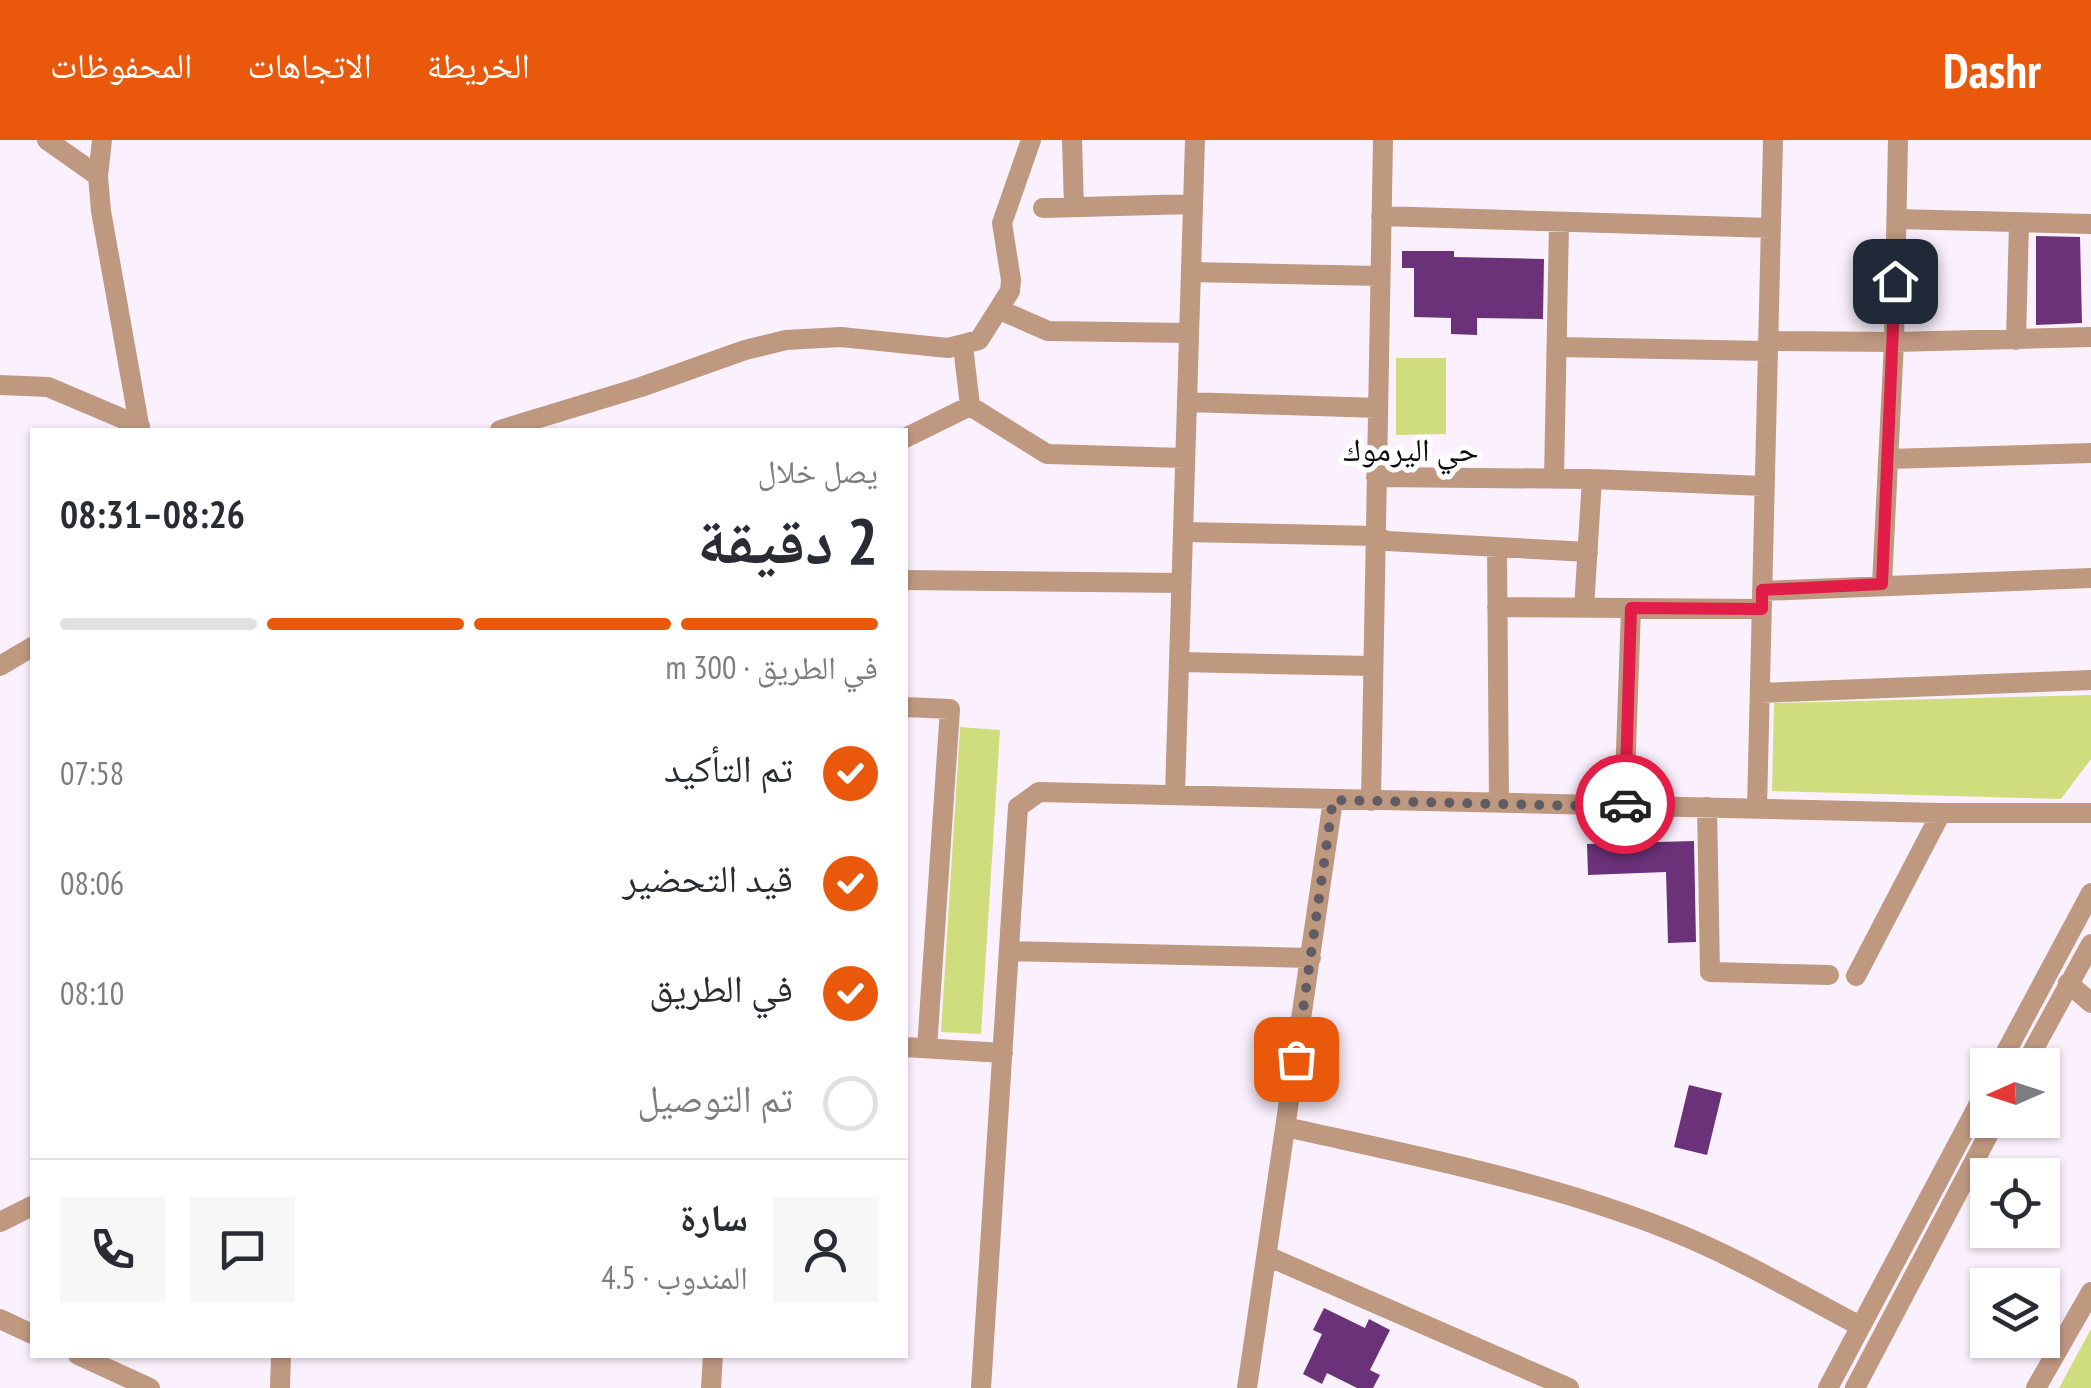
<!DOCTYPE html>
<html lang="ar">
<meta charset="utf-8">
<style>
:root{--surface:#fff;--page:#f7f7f7;--text:#2b2b33;--muted:#7c7c81;--line:#e1e1e2;--accent:#ea580c}
body{margin:0;font-family:"PT Sans Narrow","Noto Naskh Arabic",sans-serif;background:var(--page);color:var(--text);direction:rtl;height:100vh;display:flex;flex-direction:column;font-size:38px;white-space:nowrap}
*{box-sizing:border-box;margin:0}
p{font-size:32px;color:var(--muted)}
.icon{flex:none;width:55px;height:55px;fill:none;stroke:currentColor;stroke-width:2;stroke-linecap:round;stroke-linejoin:round}
.map{position:relative;flex:1;overflow:hidden;direction:ltr}
.panel{position:absolute;left:30px;top:288px;width:878px;height:930px;display:flex;flex-direction:column;background:var(--surface);border-radius:0px;box-shadow:0 2px 8px #0004;direction:rtl}
.panel>*{flex:none}
.needle{width:65px;rotate:267deg}
.tools{position:absolute;left:1970px;top:908px;display:grid;gap:20px}
.tools a{display:grid;place-items:center;width:90px;height:90px;border-radius:0px;background:var(--surface);box-shadow:0 2px 8px #0004;font-size:50px}
.pin{position:absolute;display:grid;place-items:center;width:85px;height:85px;color:#fff;margin:-42px;border-radius:20px;box-shadow:0 5px 15px #0006}
.courier{position:absolute;display:grid;place-items:center;width:100px;height:100px;margin:-50px;border:8px solid #e11d48;border-radius:50%;background:#fff;color:#222;box-shadow:0 2px 12px #0007}
.overview em{font-style:normal;font-weight:700}
.overview div{display:flex;flex-direction:column-reverse}
.overview{display:flex;align-items:center;justify-content:space-between;height:170px;padding:0 30px}
h1{font-size:65px;font-weight:700;line-height:75px}
.bar{display:grid;grid-template-columns:repeat(4,1fr);gap:15px 10px;align-content:center;height:120px;padding:0 30px}
.bar i{height:12px;border-radius:8px;background:var(--line)}
.bar .active{background:var(--accent)}
.bar p{grid-column:span 4}
.line{display:flex;align-items:center;gap:25px;padding:0 30px;border-top:2px solid var(--line)}
.line div{flex:1}
.round{display:grid;place-items:center;flex:none;width:105px;height:105px;border-radius:0px;background:var(--page)}
ol{padding:0 30px;list-style:none}
li{display:flex;align-items:center;gap:30px;height:110px}
li p{margin-inline-start:auto}
li .icon{padding:10px;border-radius:50%;background:var(--accent);color:#fff;stroke-width:4}
li:last-child{color:var(--muted)}
li i{width:55px;height:55px;border:5px solid var(--line);border-radius:50%}
header{display:flex;align-items:center;gap:60px;box-sizing:border-box;height:140px;padding:0 50px;background:var(--accent);color:#fff}
header strong{font-size:48px}
nav{display:flex;gap:55px;margin-inline-start:auto;font-size:35px}
.map>svg:first-child{display:block}
.green{fill:#d0dd7d}
.building{fill:#6b327a}
.lines{fill:none;stroke-linecap:round;stroke-linejoin:round}
.minor{stroke:#bf9880;stroke-width:20}
.done{stroke:#615c63;stroke-width:10;stroke-dasharray:0 18}
.route{stroke:#e11d48;stroke-width:12}
.labels{text-anchor:middle;stroke-width:10;stroke-linejoin:round;paint-order:stroke}
.neighbourhood-label{font-size:32px;fill:#0e0b10;stroke:#fff}
</style>
<header>
<strong>Dashr</strong>
<nav><a>الخريطة</a><a>الاتجاهات</a><a>المحفوظات</a></nav>
</header>
<div class="map">
<svg width="2091" height="1248" viewBox="0 0 2091 1248">
<rect width="100%" height="100%" fill="#fbf1fe"/>
<path class="green" d="M1396 218H1446V294L1396 295Z
M2091 555V619L2061 659 1772 651 1774 563Z
M960 587 1000 590 981 894 941 892Z
M2091 1189V1248H2059Z"/>
<path class="building" d="M2036 96 2080 97 2082 183 2036 185Z
M1402 111H1454V117L1544 119 1543 179 1477 178V195L1451 194V178L1414 177V128H1402Z
M1694 701 1696 802 1668 803 1666 732 1588 735 1587 704Z
M1689 945 1722 953 1707 1015 1674 1007Z
M1324 1168 1365 1188 1369 1179 1390 1190 1370 1230 1380 1235 1373 1248H1357L1327 1233 1322 1244 1303 1234 1322 1194 1313 1190Z"/>
<g class="lines">
<path class="minor" d="M47 0 98 36
M102 0 98 36 101 71 140 290
M1072 0 1074 67
M1043 68 1193 64
M1381 76 1771 88
M1897 79 2091 84
M1191 132 1380 136
M1000 170 1048 191 1189 193
M2016 200 2019 83
M1768 201 1894 202 2091 197
M963 206 970 266 1047 314 1185 318
M1557 207 1768 211
M0 245 48 247 140 286
M1187 262 1378 268
M500 290 641 247 745 210 786 200 841 197 948 208 979 200 1010 151 1011 140 1002 83 1031 0
M905 298 970 266
M1888 319 2091 313
M1376 337 1592 339 1764 346
M1554 339 1559 83
M1183 392 1375 396 1387 401 1588 412
M1497 407 1499 663
M905 440 1181 443
M1882 444 1894 202 1898 0
M1762 451 2091 438
M1497 467 1762 469
M1584 468 1592 339
M1179 522 1372 526
M0 526 32 507
M1760 553 2091 540
M905 567 950 569 927 908
M1175 654 1195 0
M1371 661 1383 0
M1624 667 1631 469
M1707 667 1710 832 1829 835
M1757 669 1773 0
M1009 811 1311 818
M1856 836 1941 673
M2068 843 2091 863
M905 907 1003 913
M1999 925 2091 753
M2025 925 2091 804
M1286 987C1415 1016 1546 1041 1669 1090 1735 1116 1797 1153 1860 1186
M0 1082 32 1066
M1267 1116 1569 1248
M0 1179 32 1194
M78 1215 150 1248
M280 1248 281 1215
M711 1248 713 1215
M981 1248 1018 667 1039 652 1941 673H2091
M1247 1248 1333 660
M1828 1248 1988 947
M1855 1248 1996 980
M2036 1248 2091 1152"/>
</g>
<g class="lines">
<path class="done" d="M1296 919 1333 660 1624 667 1625 664"/>
<path class="route" d="M1625 664 1631 468 1762 469V450L1882 444 1895 141"/>
</g>
<g class="labels">
<g class="neighbourhood-label">
<text x="1411" y="321">حي اليرموك</text>
</g>
</g>
</svg>
<div class="tools">
<a><svg class="needle" viewBox="-14 -14 28 28"><path d="M0-13l5 13h-10z" fill="#e53935"/><path d="M0 13l5-13h-10z" fill="#7c7c81"/></svg></a>
<a><svg class="icon" aria-label="locate" viewBox="0 0 24 24"><circle cx="12" cy="12" r="6"/><path d="M12 2v4M12 18v4M2 12h4M18 12h4"/></svg></a>
<a><svg class="icon" aria-label="layers" viewBox="0 0 24 24"><path d="M12 4l9 5-9 5-9-5zM3 14l9 5 9-5"/></svg></a>
</div>
<div class="pin" style="left:1296px;top:919px;background:#ea580c"><svg class="icon" aria-label="bag" viewBox="0 0 24 24"><path d="M5 8h14l-1 12H6zM9 8a3 3 0 0 1 6 0"/></svg></div>
<div class="pin" style="left:1895px;top:141px;background:#1f2937"><svg class="icon" aria-label="home" viewBox="0 0 24 24"><path d="M3 11l9-7 9 7M6 9v11h12V9"/></svg></div>
<div class="courier" style="left:1625px;top:664px"><svg class="icon" aria-label="car" viewBox="0 0 24 24"><path d="M5 17H2v-5l4-1 3-4h7l3 4 3 1v5h-3M9 17h6M6 11h13"/><circle cx="7" cy="17" r="2"/><circle cx="17" cy="17" r="2"/></svg></div>
<section class="panel">
<div class="overview"><div><h1>2 دقيقة</h1><p>يصل خلال</p></div><em>08:26–08:31</em></div>
<div class="bar"><i class="active"></i><i class="active"></i><i class="active"></i><i></i><p>في الطريق · 300 m</p></div>
<ol>
<li><svg class="icon" aria-label="check" viewBox="0 0 24 24"><path d="M5 12l5 5 9-10"/></svg>تم التأكيد<p>07:58</p></li>
<li><svg class="icon" aria-label="check" viewBox="0 0 24 24"><path d="M5 12l5 5 9-10"/></svg>قيد التحضير<p>08:06</p></li>
<li><svg class="icon" aria-label="check" viewBox="0 0 24 24"><path d="M5 12l5 5 9-10"/></svg>في الطريق<p>08:10</p></li>
<li><i></i>تم التوصيل</li>
</ol>
<div class="line" style="height:180px"><a class="round"><svg class="icon" aria-label="person" viewBox="0 0 24 24"><circle cx="12" cy="8" r="4"/><path d="M4 21q1-7 8-7t8 7"/></svg></a><div><b>سارة</b><p>المندوب · 4.5</p></div><a class="round"><svg class="icon" aria-label="chat" viewBox="0 0 24 24"><path d="M4 5h16v11H9l-5 4z"/></svg></a><a class="round"><svg class="icon" aria-label="phone" viewBox="0 0 24 24"><path d="M5 4h4l2 5-3 2q2 4 5 5l2-3 5 2v4C11 20 4 13 5 4z"/></svg></a></div>
</section>
</div>
